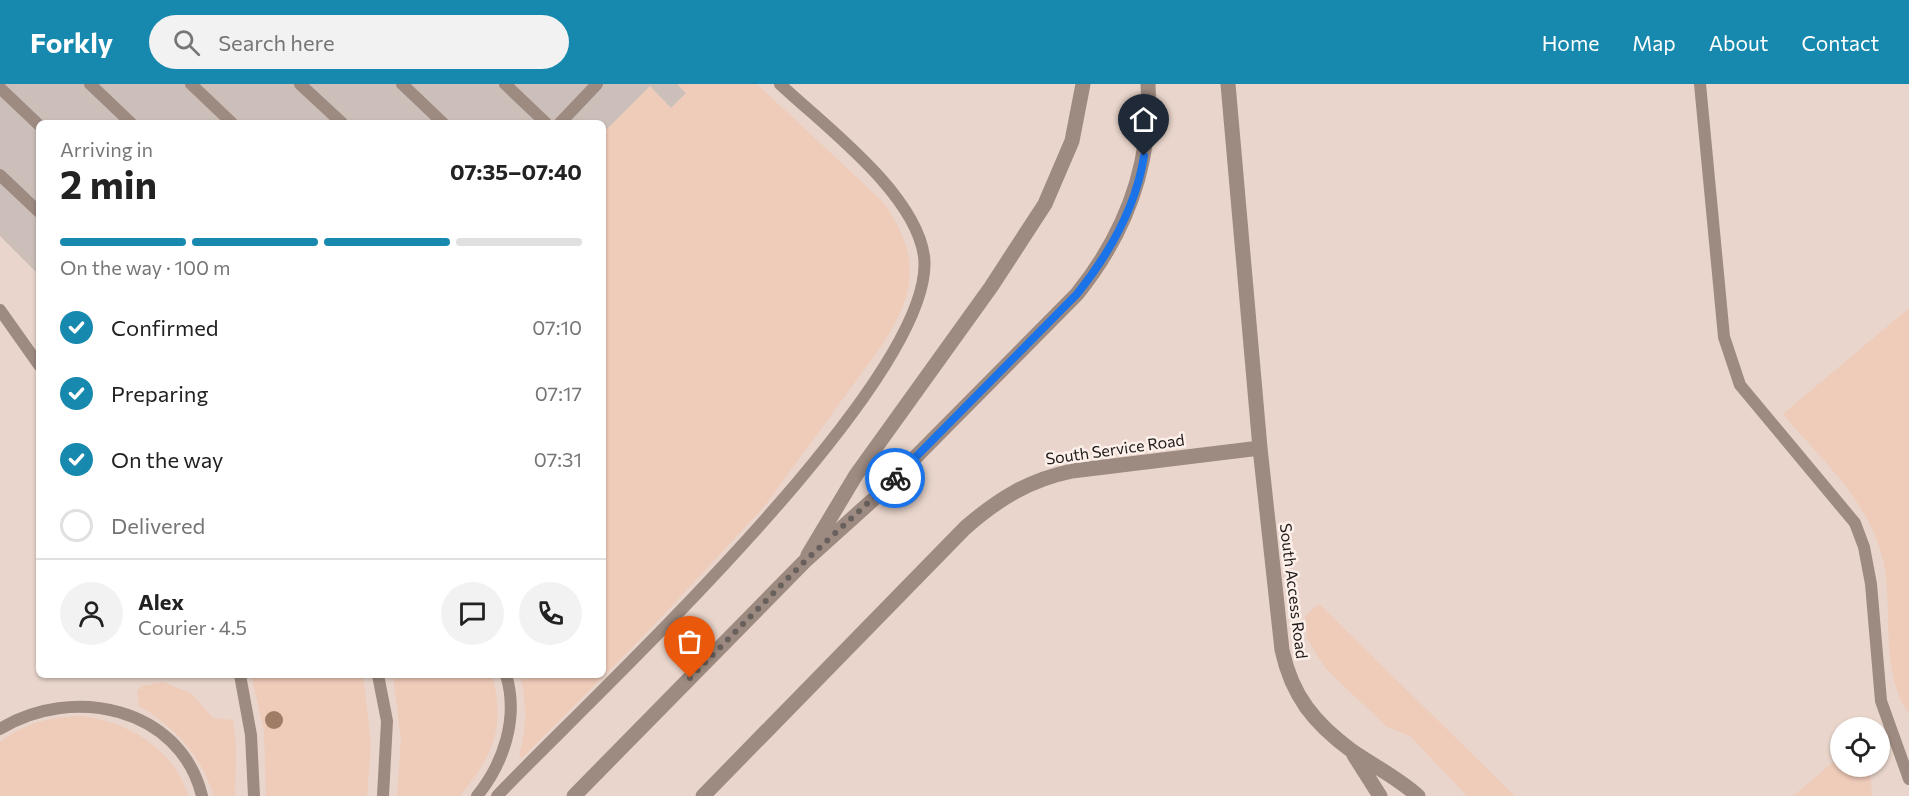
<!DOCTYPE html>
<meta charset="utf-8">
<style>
:root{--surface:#fff;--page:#f2f2f2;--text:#222;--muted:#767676;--line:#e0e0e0;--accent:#1788ae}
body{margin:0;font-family:Commissioner,sans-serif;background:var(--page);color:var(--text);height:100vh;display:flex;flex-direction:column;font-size:22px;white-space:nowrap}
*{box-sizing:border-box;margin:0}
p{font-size:20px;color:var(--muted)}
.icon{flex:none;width:33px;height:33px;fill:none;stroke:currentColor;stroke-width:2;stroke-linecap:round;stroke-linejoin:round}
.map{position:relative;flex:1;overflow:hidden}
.drawer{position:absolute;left:36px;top:36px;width:570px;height:558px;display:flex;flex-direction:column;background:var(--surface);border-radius:9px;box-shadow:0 2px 4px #0004}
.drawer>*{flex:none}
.tools{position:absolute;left:1830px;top:633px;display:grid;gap:12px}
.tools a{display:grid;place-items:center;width:60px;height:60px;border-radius:50%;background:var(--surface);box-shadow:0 2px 4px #0004;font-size:30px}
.pin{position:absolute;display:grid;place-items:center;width:51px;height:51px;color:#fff;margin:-62px -26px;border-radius:50% 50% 50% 0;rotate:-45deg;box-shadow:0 0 6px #0007}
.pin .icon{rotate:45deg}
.courier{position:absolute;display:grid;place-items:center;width:60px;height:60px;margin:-30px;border:4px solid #1a73e8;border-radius:50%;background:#fff;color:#222;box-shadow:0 2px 8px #0007}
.headline em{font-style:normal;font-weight:700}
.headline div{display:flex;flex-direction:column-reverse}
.headline{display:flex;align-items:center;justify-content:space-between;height:102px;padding:0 24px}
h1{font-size:39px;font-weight:700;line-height:45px}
.bar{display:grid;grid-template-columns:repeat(4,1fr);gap:9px 6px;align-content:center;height:72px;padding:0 24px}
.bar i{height:8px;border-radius:4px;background:var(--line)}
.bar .selected{background:var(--accent)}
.bar p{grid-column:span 4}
.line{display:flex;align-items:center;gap:15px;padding:0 24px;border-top:2px solid var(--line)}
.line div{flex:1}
.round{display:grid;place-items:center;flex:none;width:63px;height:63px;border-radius:32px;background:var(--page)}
ol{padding:0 24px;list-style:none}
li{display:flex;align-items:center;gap:18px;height:66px}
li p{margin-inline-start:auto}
li .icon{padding:6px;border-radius:50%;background:var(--accent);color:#fff;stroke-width:4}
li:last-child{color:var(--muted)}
li i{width:33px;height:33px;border:3px solid var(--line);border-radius:50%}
header{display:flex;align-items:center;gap:36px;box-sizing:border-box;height:84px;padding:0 30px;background:var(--accent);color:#fff}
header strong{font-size:28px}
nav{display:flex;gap:33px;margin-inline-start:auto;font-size:21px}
.search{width:420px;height:54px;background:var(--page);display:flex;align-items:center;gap:15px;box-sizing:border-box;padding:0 21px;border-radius:33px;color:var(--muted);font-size:22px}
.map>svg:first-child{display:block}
.built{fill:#e9d5cb;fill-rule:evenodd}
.green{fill:#efcbb9}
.building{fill:#ccbfb9}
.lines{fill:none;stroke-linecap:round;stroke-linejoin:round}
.service{stroke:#9d8a80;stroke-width:12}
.minor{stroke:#9d8a80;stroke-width:15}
.tertiary{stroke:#9d8a80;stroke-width:15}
.tree{fill:#9f7c66}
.done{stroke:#68605d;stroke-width:6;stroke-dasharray:0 10.8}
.route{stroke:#1a73e8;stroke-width:8}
.labels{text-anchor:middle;stroke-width:5;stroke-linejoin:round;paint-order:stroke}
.street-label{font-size:16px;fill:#1e1a18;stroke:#fdf0ea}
</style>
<header>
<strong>Forkly</strong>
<div class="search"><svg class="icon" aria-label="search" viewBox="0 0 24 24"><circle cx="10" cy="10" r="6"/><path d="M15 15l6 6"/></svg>Search here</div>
<nav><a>Home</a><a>Map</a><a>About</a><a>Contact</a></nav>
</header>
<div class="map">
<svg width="1909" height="712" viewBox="0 0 1909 712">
<rect width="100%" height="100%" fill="#f0e3dd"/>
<path class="built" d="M0 0H1909V712H0ZM39 39H603V591H39ZM1840 644H1880V682H1840Z"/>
<path class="green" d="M677 0H757L883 118C922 173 916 210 880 264L763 424 653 542 522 674 519 671C527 645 527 617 520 591H603V49L650 2 671 24 686 9Z
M1909 224V630C1877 583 1896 520 1881 468 1865 413 1819 373 1783 330Z
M1319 520 1515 712H1467L1410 652 1387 643 1326 585 1307 555 1305 532Z
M251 591H363L371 659 367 712H266L264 647Z
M393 591H492C506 643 493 672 460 712H397L401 655Z
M163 598 192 610 213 634 233 636 236 662 235 712H214C202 673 175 642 139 622L137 607 143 602Z
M81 632C128 638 174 664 188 712H0V658C25 639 50 633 81 632Z
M1840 672V682L1870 683 1872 712H1793Z"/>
<path class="building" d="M0 0H677L686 9 671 24 650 2 603 49V39H39V191L0 152Z"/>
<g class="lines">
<path class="service" d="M90 0 131 39
M191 0 232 39
M300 0 342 39
M402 0 443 39
M505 0 546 39
M1700 0 1724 253 1740 301 1855 439 1864 463 1871 500 1881 617 1909 695
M0 4 39 41
M560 39 597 0
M0 91 39 128
M0 226 39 281
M240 591 251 651 254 712
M378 591 387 637 383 712
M0 645C71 601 180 622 202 712
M477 712C504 679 519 633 506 591
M497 712C585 619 940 294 924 172 915 109 826 43 780 0"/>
<path class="minor" d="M1228 0 1260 364 1282 566C1292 612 1314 639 1352 667 1374 682 1398 694 1418 712
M808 471 856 391 991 203 1045 120 1072 57 1083 0
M1354 671 1380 712
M703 712 965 444C998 415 1029 396 1072 387L1260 364"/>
<path class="tertiary" d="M574 712 805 477 876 413 1077 210C1126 149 1152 78 1148 0"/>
</g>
<circle class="tree" cx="274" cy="636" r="9"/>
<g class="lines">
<path class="done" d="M690 594 805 477 895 394"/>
<path class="route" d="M895 394 1077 210C1109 170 1136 123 1144 72"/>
</g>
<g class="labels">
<g class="street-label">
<text transform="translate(1115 365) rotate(-8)" y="6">South Service Road</text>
<text transform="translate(1294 507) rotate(83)" y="6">South Access Road</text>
</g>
</g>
</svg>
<div class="tools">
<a><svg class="icon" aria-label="locate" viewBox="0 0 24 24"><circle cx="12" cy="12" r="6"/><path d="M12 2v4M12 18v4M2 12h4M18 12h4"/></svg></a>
</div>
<div class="pin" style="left:690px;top:594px;background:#ea580c"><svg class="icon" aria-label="bag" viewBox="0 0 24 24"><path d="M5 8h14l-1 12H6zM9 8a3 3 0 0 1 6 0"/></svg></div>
<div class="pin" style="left:1144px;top:72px;background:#1f2937"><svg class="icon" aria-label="home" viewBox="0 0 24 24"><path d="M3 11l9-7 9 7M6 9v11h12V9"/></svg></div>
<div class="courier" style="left:895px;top:394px"><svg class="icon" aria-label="bike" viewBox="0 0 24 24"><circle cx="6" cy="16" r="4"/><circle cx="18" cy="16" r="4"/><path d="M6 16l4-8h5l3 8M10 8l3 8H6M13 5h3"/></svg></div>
<section class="drawer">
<div class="headline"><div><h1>2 min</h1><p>Arriving in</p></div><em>07:35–07:40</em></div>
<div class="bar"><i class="selected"></i><i class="selected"></i><i class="selected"></i><i></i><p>On the way · 100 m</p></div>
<ol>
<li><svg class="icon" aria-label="check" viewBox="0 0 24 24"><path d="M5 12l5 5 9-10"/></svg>Confirmed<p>07:10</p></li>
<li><svg class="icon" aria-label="check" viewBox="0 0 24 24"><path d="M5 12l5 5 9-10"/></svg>Preparing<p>07:17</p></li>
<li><svg class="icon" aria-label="check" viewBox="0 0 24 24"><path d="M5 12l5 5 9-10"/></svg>On the way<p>07:31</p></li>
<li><i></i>Delivered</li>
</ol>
<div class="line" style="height:108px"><a class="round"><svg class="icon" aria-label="person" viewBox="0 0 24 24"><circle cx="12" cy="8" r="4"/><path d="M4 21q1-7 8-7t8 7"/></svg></a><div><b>Alex</b><p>Courier · 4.5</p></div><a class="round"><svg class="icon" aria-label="chat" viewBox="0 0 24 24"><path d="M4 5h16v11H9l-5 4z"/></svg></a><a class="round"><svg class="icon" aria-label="phone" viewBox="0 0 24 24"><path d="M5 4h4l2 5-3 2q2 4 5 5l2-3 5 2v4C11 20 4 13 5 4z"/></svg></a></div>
</section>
</div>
